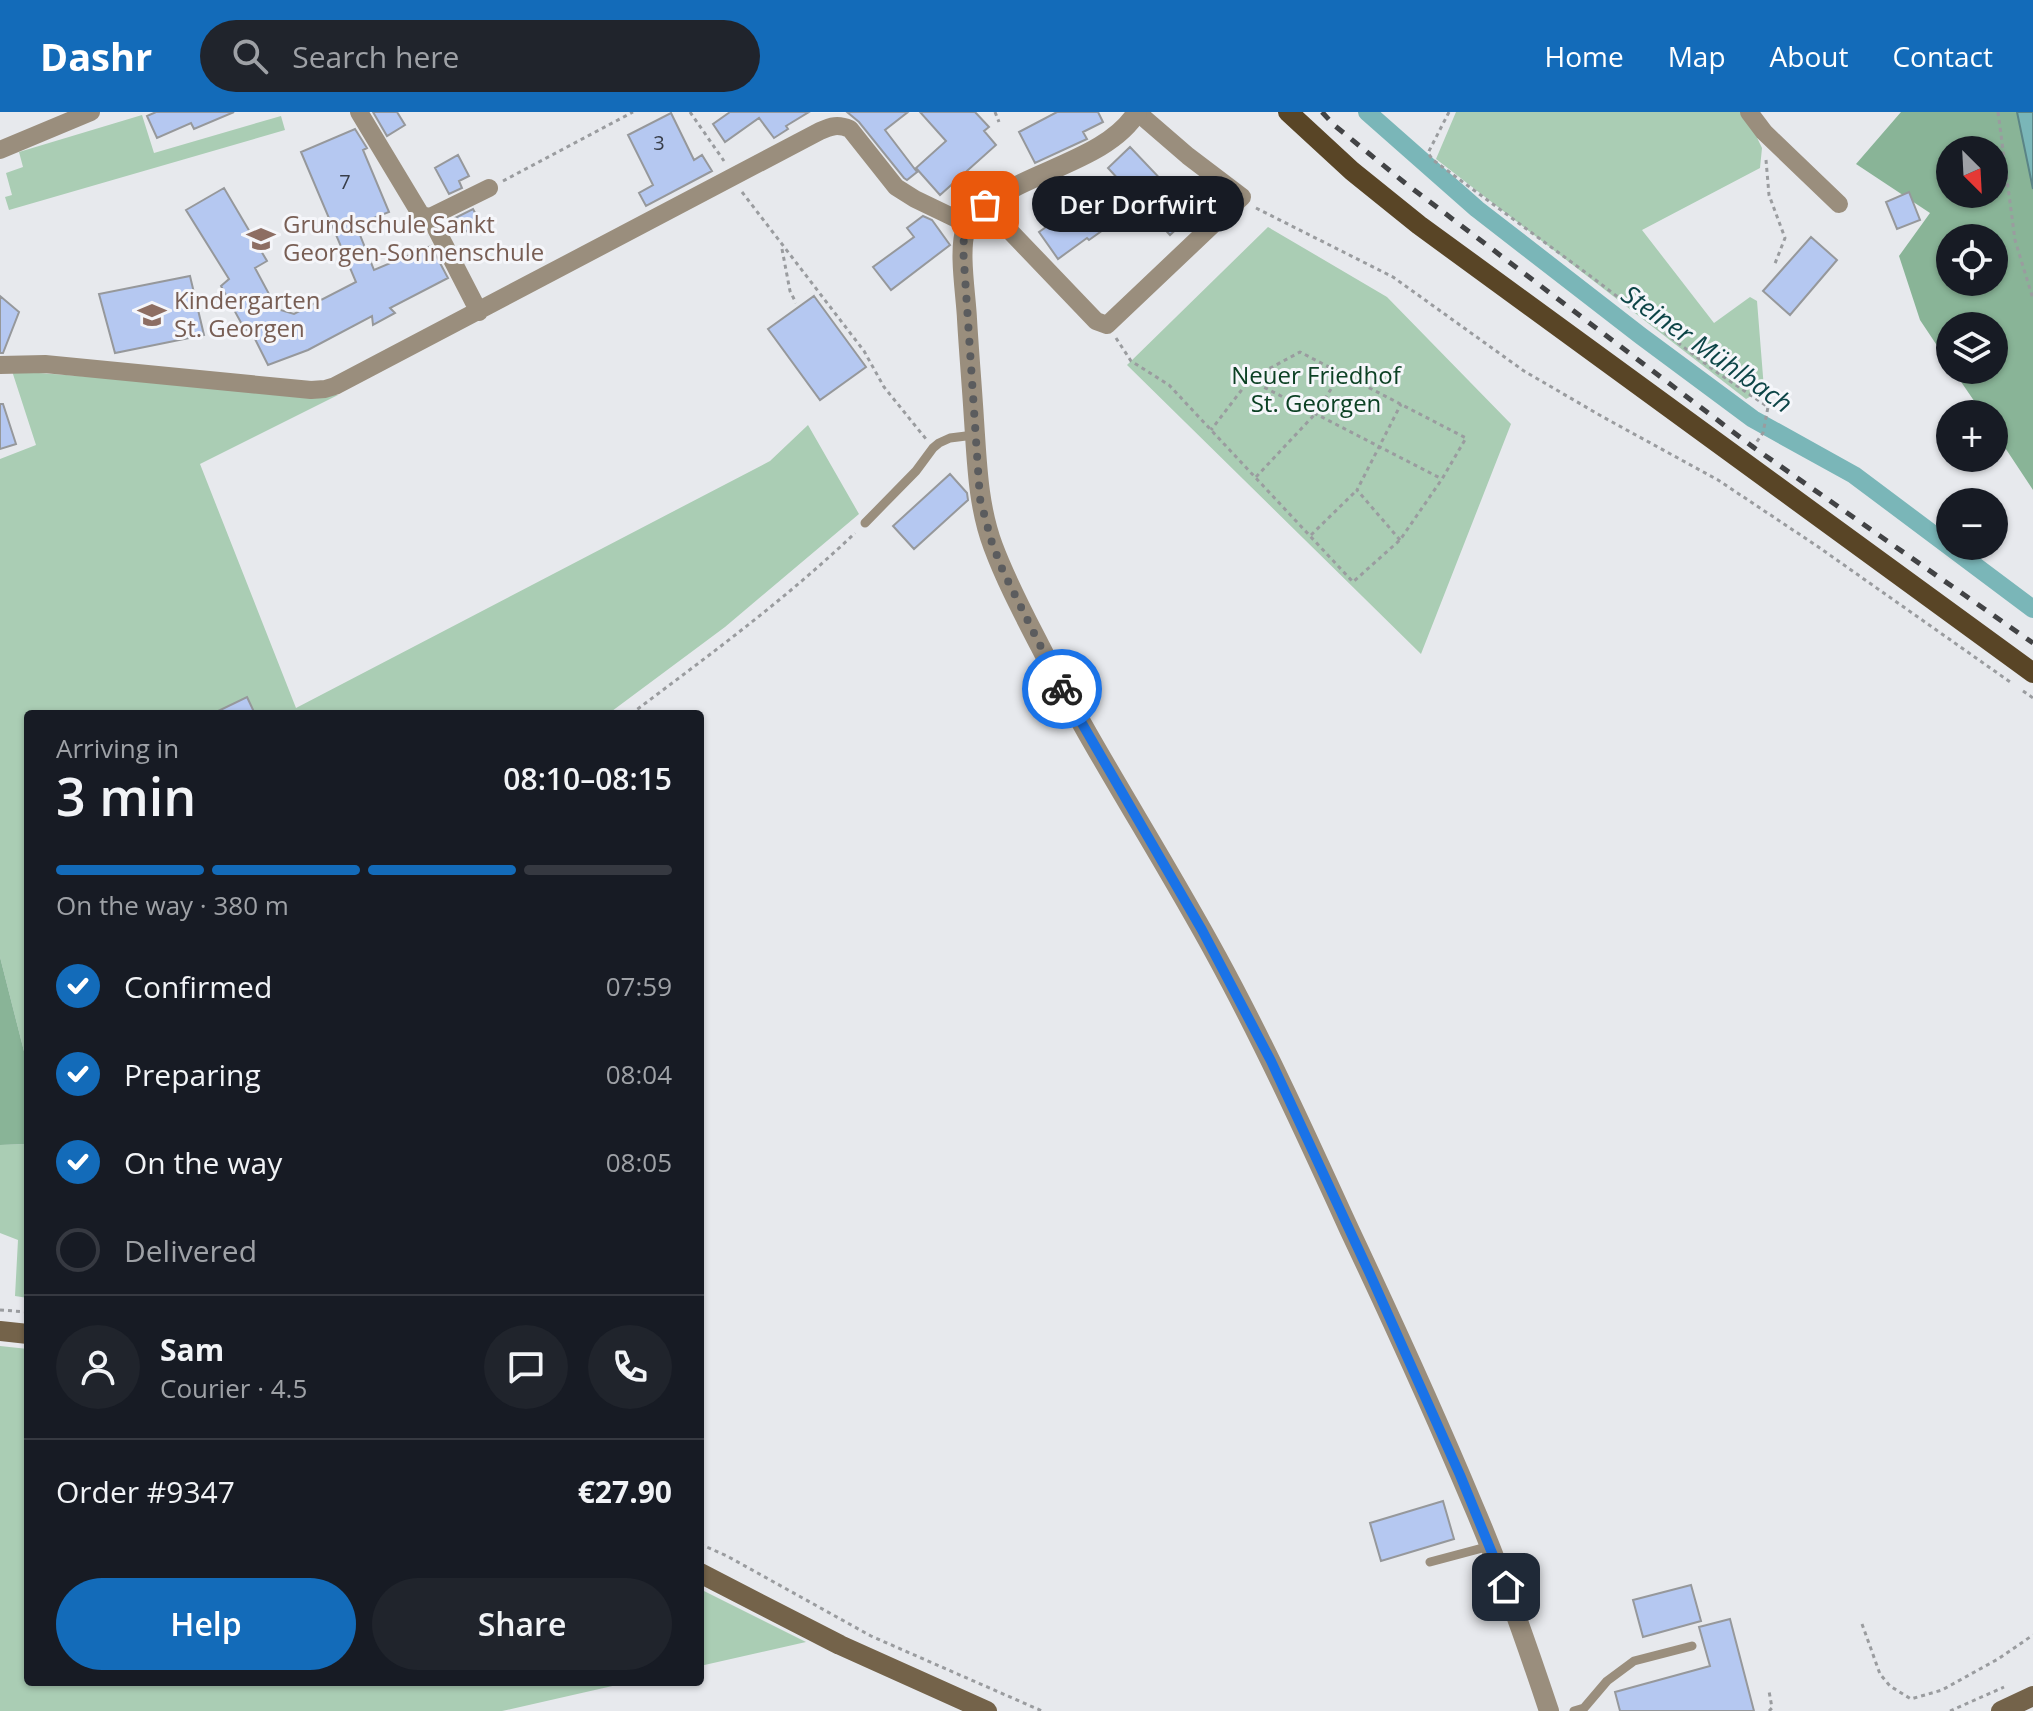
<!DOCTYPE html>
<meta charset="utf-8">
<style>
:root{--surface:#171b24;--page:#20242c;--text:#f1f3f6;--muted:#9ea1a6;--line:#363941;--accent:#136bb9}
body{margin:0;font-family:"Open Sans",sans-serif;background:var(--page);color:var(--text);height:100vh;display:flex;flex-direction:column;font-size:30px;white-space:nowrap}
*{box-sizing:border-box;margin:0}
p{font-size:26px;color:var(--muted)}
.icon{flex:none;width:44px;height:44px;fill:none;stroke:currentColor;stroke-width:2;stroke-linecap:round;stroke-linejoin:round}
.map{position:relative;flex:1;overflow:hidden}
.drawer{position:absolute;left:24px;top:598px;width:680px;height:976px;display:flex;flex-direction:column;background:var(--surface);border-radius:8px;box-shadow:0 2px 6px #0004}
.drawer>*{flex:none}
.needle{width:52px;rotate:156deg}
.tools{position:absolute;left:1936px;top:24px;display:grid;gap:16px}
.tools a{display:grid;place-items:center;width:72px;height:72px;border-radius:50%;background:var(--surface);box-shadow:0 2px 6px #0004;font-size:40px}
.pin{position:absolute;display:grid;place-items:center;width:68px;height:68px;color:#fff;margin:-34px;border-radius:16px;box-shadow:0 4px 12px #0006}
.courier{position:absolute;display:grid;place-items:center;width:80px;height:80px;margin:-40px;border:6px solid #1a73e8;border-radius:50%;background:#fff;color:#222;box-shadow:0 2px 10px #0007}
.bubble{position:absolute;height:56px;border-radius:28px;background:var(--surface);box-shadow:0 2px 6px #0004;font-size:26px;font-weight:600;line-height:56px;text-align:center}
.summary em{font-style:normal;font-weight:600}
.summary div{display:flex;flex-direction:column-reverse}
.summary{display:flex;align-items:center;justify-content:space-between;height:136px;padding:0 32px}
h1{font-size:52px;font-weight:600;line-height:60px}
.bar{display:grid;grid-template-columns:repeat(4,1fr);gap:12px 8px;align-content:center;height:96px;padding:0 32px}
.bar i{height:10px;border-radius:6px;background:var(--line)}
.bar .current{background:var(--accent)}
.bar p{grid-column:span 4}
.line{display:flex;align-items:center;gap:20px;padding:0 32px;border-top:2px solid var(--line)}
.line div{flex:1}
.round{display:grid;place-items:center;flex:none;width:84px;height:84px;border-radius:42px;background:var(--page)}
ol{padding:0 32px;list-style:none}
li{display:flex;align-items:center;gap:24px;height:88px}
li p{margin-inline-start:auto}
li .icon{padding:8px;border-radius:50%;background:var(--accent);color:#fff;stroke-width:4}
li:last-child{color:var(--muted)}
li i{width:44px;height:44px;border:4px solid var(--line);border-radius:50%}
.button{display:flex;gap:16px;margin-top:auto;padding:16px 32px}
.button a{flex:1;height:92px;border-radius:48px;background:var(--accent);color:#fff;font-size:32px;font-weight:600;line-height:92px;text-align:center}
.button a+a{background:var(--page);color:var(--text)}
header{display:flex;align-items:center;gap:48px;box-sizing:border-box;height:112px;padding:0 40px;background:var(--accent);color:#fff}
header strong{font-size:38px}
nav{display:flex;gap:44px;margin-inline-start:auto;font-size:28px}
.search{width:560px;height:72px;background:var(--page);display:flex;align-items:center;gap:20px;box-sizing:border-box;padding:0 28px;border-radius:44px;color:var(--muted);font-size:30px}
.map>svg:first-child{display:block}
.green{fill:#aacdb4}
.forest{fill:#89b497;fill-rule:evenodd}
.water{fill:#7ab6b8;stroke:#5a8486;stroke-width:2}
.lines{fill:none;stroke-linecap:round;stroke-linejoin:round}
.canal{stroke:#7ab6b8;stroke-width:18}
.building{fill:#b5c8f1;stroke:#96989b;stroke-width:2}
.path{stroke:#9a9c9f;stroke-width:3;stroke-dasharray:4 4;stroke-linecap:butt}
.service{stroke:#9a8e7d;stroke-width:9}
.minor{stroke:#9a8e7d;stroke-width:18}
.tertiary{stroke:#9a8e7d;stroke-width:20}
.secondary{stroke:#74634a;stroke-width:20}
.primary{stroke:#594526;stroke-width:20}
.rail{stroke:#424345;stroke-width:5;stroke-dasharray:10 10;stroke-linecap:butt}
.done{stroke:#5b5c5e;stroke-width:8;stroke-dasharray:0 14.4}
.route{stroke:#1a73e8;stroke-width:10}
.labels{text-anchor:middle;stroke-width:6;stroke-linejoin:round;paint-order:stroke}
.number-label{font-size:20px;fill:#383e49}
.education-label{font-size:24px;fill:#785e54;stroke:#f5f6fa;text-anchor:start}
.park-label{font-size:24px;fill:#0c4124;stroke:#f5f6fa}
.water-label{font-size:26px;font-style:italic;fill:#0d4547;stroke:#f5f6fa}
</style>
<header>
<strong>Dashr</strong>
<div class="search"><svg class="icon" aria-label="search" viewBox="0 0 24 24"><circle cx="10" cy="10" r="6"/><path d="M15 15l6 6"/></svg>Search here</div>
<nav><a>Home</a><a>Map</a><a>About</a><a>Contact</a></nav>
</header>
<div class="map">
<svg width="2033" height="1599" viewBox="0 0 2033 1599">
<rect width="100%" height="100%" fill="#e7e9ed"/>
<path class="green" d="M1456 0H1742L1749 9 1762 36 1760 56 1642 118 1714 211 1750 185 1757 189 1764 277 1746 287 1436 47Z
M142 3 154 41 281 4 285 18 9 98 5 85 12 83 6 61 23 55 19 40Z
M1268 115 1387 185 1511 312 1421 542 1127 253Z
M12 259 338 283 200 352 296 596 770 349 808 313 859 402 725 515 608 602H28V955L0 845V347L36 333Z
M28 1032V1186L15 1184 18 1128 0 1121V1033Z
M0 1234 28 1237V1570H630L502 1599H0Z
M700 1477 806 1530 700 1554Z"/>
<path class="forest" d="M1901 0H2017L2033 77V378L1994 319V302H1983L1953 258H1994V214H1950V253L1920 208 1899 144 1930 101 1856 52ZM1950 38H1994V82H1950ZM1950 126H1994V170H1950Z
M0 845 28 955V1032L0 1033Z"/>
<path class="water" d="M2017 0H2033V77Z"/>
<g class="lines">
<path class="canal" d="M1367 0 1477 97 1641 224 1753 307 1854 363 2033 497"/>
</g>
<path class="building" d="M156 0H234L194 17 191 11 157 26 147 4Z
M373 0H397L405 13 387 24Z
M730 0H809L786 14 788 17 774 26 759 6 725 30 713 12Z
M847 0H908L885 18 917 60 907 68 904 66 859 10Z
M920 0H975L989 15 984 19 996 33 940 83 916 56 946 29Z
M1057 0H1098L1103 10 1083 20 1087 27 1035 51 1019 20Z
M671 1 694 48 702 43 712 59 646 94 639 81 653 73 628 23Z
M355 17 367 36 363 38 389 100 356 113 374 158 431 134 448 166 390 196 395 201 373 213 372 204 308 238 268 253 250 217 245 218 221 174 229 167 186 98 224 76 267 149 255 156 277 197 294 202 356 170 301 40Z
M1130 35 1167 74 1172 70 1198 97 1170 123 1108 56Z
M458 43 469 64 459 69 462 76 449 82 435 56Z
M1078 67 1097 94 1090 100 1103 118 1089 128 1087 126 1058 147 1039 120 1079 92 1067 75Z
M1909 80 1920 108 1897 117 1886 90Z
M473 97 481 112 463 121 455 106Z
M923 104 932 108 950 133 891 178 873 155 914 125 907 116Z
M1811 125 1837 148 1790 203 1763 179Z
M190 164 204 223 115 241 99 182Z
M0 184 19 200 3 241H0Z
M814 184 866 255 820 288 768 217Z
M0 292H3L16 332 0 337Z
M950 362 967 381 968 388 914 437 893 414Z
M247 585 255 602H212Z
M1443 1389 1454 1427 1381 1449 1370 1411Z
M1691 1473 1701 1509 1643 1525 1633 1488Z
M1730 1507 1754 1599H1620L1615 1580 1710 1554 1699 1515Z"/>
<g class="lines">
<path class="path" d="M690 0 724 49
M995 0 999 10
M1449 0 1428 41 1433 48 1593 166 1715 259 1768 295 1763 321 1753 335
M1998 0 2015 128 2033 187
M1766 48 1769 83 1785 126 1774 154
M503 69 633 0
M742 80 864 239 884 275 926 327
M1256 96 1393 165 1524 259 1603 305 1718 368 1817 434 2013 572
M782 137 790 179 796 191
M1116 226 1131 249 1169 273 1353 470 1400 428 1442 367 1466 326 1300 240 1250 267 1211 318
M1250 268 1442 367
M1256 365 1316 301 1341 261
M1311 423 1357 378
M1400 428 1357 378 1401 292
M2023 579 2033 586
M631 602C708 544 786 487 855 421
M0 1198 28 1200
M700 1432 727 1444 871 1524 1042 1599
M1862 1512 1880 1562 1890 1574 1911 1587 1942 1578 1998 1547 2033 1523
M1769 1599 1772 1596 1769 1579
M1950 1599 2004 1575"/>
<path class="service" d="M865 411 916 359 933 336 939 331 950 326 974 323
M1430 1450 1490 1434
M1574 1599 1584 1596 1607 1569 1634 1549 1692 1534"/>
<path class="minor" d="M359 0 421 103 430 105 479 200
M1749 0 1764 20 1839 92
M0 38 91 0
M985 93 1096 209 1107 213 1242 85 1188 44 1137 0
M430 105 489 76
M0 253 45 252 311 278 325 277 335 274 820 19C831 14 838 12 850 17L896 75 915 87 967 112"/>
<path class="tertiary" d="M1137 0C1109 46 1033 58 990 90 980 97 970 104 966 116 958 138 966 183 967 207 969 241 972 275 974 308 977 351 978 394 993 434 1006 469 1023 501 1040 534 1094 640 1160 740 1217 845 1265 933 1307 1025 1349 1117 1392 1208 1434 1300 1473 1393 1502 1460 1526 1530 1549 1599"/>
<path class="secondary" d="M0 1219 28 1222
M700 1461 840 1533 987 1599
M2001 1599 2033 1584"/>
<path class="primary" d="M1288 0 1352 59 1419 113 2033 561"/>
<path class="rail" d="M1322 0 1334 13 1405 71 1753 335 2033 531"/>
</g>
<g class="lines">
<path class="done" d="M985 93C970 106 965 115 963 135L980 387 992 431 1003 459 1062 577"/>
<path class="route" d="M1062 577 1202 818 1271 949 1369 1160 1460 1363 1506 1475"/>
</g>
<defs>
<symbol id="school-bare" viewBox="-9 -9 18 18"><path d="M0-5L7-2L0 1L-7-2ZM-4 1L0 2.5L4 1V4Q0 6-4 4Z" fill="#8d6e63" stroke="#f5f6fa" stroke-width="2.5" paint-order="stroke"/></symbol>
</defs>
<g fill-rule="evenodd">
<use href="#school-bare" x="241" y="107" width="40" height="40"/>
<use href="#school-bare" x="132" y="183" width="40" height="40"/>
</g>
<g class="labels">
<g class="number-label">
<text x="659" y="38">3</text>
<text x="345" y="77">7</text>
</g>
<g class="education-label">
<text x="283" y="121">Grundschule Sankt<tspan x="283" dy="28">Georgen-Sonnenschule</tspan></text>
<text x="174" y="197">Kindergarten<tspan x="174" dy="28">St. Georgen</tspan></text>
</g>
<g class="park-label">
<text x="1316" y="272">Neuer Friedhof<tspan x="1316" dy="28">St. Georgen</tspan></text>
</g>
<g class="water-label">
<text transform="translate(1707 237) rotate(35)" y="9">Steiner Mühlbach</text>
</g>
</g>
</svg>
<div class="tools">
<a><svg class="needle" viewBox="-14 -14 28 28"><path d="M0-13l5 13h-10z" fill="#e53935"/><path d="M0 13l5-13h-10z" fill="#9ea1a6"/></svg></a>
<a><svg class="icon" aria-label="locate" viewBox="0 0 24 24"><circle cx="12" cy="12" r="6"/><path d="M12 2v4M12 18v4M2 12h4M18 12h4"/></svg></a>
<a><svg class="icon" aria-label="layers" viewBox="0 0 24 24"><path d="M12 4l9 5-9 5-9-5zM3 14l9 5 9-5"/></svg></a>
<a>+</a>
<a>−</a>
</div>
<div class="pin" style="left:985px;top:93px;background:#ea580c"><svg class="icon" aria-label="bag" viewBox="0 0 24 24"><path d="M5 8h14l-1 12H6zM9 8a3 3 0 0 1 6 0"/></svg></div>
<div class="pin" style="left:1506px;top:1475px;background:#1f2937"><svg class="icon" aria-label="home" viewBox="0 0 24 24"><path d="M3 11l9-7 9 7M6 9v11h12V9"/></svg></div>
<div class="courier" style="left:1062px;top:577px"><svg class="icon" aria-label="bike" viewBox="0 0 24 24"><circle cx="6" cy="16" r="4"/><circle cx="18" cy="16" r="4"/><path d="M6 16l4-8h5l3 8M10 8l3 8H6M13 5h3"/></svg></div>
<div class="bubble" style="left:1032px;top:64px;width:212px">Der Dorfwirt</div>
<section class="drawer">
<div class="summary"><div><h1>3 min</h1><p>Arriving in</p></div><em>08:10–08:15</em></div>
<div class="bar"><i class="current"></i><i class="current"></i><i class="current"></i><i></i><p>On the way · 380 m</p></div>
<ol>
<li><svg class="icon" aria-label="check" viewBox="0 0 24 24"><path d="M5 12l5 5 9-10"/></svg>Confirmed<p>07:59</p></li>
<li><svg class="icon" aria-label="check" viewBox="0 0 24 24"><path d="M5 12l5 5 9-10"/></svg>Preparing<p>08:04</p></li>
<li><svg class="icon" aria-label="check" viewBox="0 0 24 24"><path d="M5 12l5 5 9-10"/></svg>On the way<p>08:05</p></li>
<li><i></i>Delivered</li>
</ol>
<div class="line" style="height:144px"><a class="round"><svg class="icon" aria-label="person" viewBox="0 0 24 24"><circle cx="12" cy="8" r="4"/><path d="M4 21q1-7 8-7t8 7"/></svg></a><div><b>Sam</b><p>Courier · 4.5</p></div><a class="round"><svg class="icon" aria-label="chat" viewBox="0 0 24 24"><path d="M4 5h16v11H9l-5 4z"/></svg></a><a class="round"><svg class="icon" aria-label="phone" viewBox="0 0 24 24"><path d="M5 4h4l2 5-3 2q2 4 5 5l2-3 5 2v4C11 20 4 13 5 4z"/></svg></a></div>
<div class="line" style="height:104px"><div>Order #9347</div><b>€27.90</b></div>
<div class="button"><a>Help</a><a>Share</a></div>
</section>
</div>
